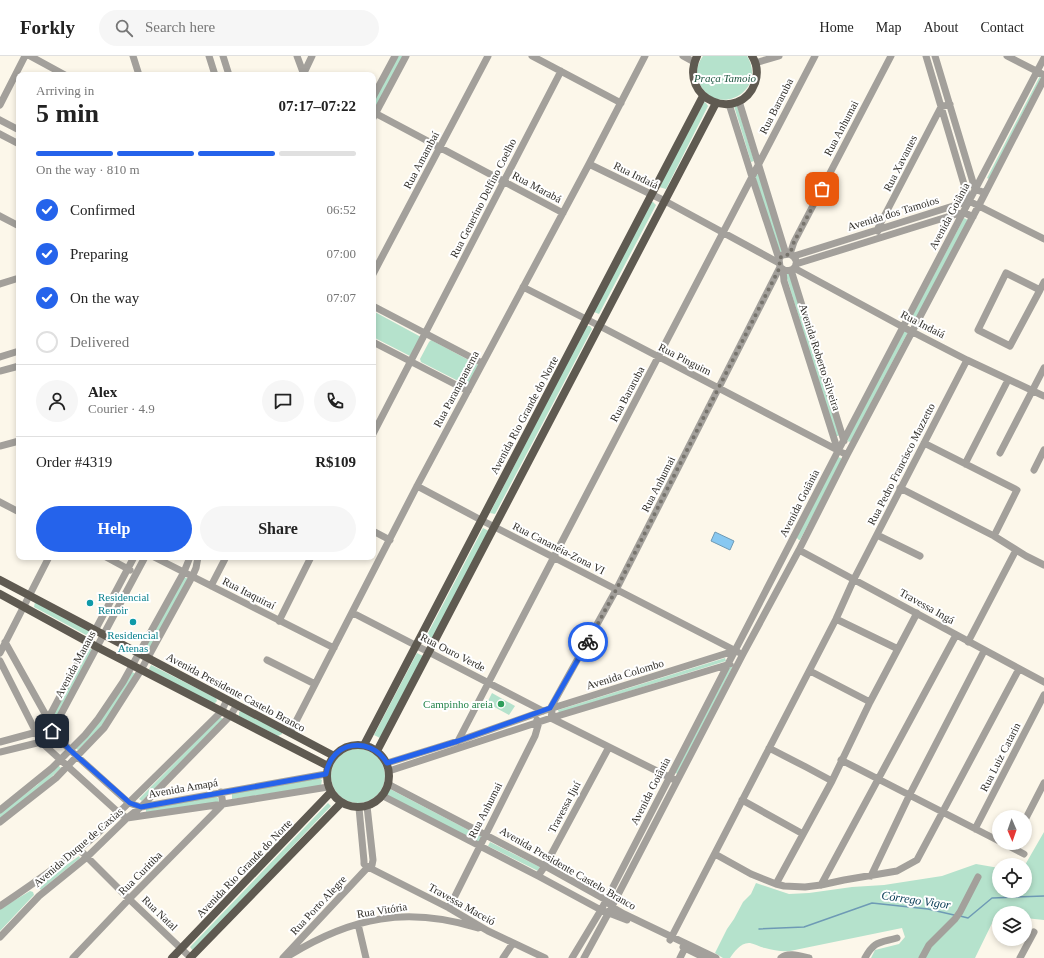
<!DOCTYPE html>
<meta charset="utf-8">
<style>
:root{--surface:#fff;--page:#f6f6f6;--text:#222;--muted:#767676;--line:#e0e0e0;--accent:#2563eb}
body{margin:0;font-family:"Times New Roman",serif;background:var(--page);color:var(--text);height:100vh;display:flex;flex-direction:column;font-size:15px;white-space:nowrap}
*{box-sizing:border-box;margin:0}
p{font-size:13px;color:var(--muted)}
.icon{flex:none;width:22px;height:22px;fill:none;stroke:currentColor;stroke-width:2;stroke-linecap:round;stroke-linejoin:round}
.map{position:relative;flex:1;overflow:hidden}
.details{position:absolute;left:16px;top:16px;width:360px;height:488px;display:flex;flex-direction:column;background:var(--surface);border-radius:8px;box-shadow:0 2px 6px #0003}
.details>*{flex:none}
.needle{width:26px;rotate:178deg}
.buttons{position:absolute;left:992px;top:754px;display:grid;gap:8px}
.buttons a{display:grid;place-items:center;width:40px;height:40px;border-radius:50%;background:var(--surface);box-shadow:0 2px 6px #0003;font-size:20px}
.pin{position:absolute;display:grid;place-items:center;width:34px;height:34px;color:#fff;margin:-17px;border-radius:8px;box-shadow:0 2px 6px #0006}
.courier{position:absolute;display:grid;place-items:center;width:40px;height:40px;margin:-20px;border:3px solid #2563eb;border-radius:50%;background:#fff;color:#222;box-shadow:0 1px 5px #0007}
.head em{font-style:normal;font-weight:600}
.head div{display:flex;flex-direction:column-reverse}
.head{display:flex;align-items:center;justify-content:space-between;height:68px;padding:0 20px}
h1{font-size:26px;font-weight:600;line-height:30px}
.bar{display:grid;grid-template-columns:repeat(4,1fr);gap:6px 4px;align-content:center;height:48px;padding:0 20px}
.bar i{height:5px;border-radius:3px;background:var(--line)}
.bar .selected{background:var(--accent)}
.bar p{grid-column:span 4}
.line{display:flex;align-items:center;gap:10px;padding:0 20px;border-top:1px solid var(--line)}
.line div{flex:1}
.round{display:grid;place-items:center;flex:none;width:42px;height:42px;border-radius:21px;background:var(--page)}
ol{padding:0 20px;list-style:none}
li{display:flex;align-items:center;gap:12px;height:44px}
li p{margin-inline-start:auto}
li .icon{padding:4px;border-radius:50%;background:var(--accent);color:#fff;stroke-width:4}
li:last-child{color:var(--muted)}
li i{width:22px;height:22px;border:2px solid var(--line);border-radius:50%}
.primary-button{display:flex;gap:8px;margin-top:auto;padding:8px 20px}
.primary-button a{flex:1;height:46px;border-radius:24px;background:var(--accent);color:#fff;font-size:16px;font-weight:600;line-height:46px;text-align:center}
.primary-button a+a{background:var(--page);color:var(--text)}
header{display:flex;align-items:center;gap:24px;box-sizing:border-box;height:56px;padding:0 20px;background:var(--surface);border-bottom:1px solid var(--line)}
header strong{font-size:19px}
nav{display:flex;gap:22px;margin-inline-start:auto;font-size:14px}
.search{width:280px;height:36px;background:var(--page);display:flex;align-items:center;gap:10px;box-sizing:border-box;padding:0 14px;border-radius:22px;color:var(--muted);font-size:15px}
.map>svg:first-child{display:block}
.green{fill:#b5e2cc}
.water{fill:#88c8f1;stroke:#6e9ab5}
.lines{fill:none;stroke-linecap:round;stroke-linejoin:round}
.stream{stroke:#6e9ab5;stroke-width:1.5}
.minor{stroke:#a3a09b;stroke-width:7}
.major{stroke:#5f5a51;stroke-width:8}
.done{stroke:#77746d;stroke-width:4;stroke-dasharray:0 7.2}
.route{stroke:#2563eb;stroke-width:5}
.culture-dot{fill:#0f9aa8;stroke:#fff;stroke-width:1.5}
.leisure-dot{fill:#2e9e5b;stroke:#fff;stroke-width:1.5}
.labels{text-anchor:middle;stroke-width:4;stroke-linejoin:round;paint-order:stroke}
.park-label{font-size:11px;font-style:italic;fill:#1e5640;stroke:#fff}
.street-label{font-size:11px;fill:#302e29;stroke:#fff}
.culture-label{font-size:11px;fill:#0d838f;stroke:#fff;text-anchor:start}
.leisure-label{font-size:11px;fill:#27864d;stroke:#fff;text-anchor:end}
.water-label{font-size:12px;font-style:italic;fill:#003651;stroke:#fff}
</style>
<header>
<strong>Forkly</strong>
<div class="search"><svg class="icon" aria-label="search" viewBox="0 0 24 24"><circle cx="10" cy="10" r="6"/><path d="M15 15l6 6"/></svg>Search here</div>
<nav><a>Home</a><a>Map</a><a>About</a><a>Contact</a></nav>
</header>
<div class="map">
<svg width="1044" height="902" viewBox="0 0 1044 902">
<rect width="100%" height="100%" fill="#fcf7ea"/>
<path class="green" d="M397 0H404L375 52H373V46Z
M703 0H747C769 36 714 63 699 26 695 18 697 8 703 0Z
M1040 20 1041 22 989 123 987 122Z
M704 46 706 47 708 50 666 133 659 131Z
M737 49 754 105 751 106 734 50Z
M757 118 759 119 782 195 781 196H779L755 120Z
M651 146H653L656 149 599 258 594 256Z
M964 162 968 164 914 267H911L910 264Z
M789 216 839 379 838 380H835L786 219Z
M373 255 421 281 410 300 373 281Z
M586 270H590L592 273 495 458 490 457Z
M904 275 908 276 851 385 849 386 847 384Z
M431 284 478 309 468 330 421 306 420 303 429 286Z
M838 401 841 402 842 404 800 484H799L796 481Z
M483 472 489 475 433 582H429L427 579Z
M184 521 189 523 150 594 145 591Z
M35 546 89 574V576L86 579 34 551Z
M88 591 92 594 56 662 52 660Z
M417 597 423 600 380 682 374 679Z
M725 602 726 605 559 657 558 654Z
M151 609 216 642 217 645 214 648 150 614 149 613Z
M732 610H733L678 718 675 717 729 611Z
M132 616 136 618 117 648 100 672 78 694 75 692C99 667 115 645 132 616Z
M492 637 515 650 509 659 487 647Z
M241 655 282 676V678L278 680 239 660V656Z
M220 661 223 663 142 745 139 743Z
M331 720a27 27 0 1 1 54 0a27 27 0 1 1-54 0Z
M58 709 61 712 45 727 0 762V757L37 729Z
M318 722 322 724 321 730 232 743V737Z
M390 733 482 781 478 787 387 739Z
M217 740 219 745 218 747 146 756V753Z
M328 747 331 750 193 895 190 891Z
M1044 776V864L1025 862V857H997L975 902H871L875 894 899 888 905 881 902 872 790 895C782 896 773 894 765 892 760 891 755 888 750 887 741 886 734 896 730 902H723L715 897 727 873 734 863 743 846 751 838 756 827 789 838 809 837 852 831 884 829 942 820 976 808 999 812V835H1025V809Z
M490 786 540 811 538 815 488 790Z
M79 800 80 802 41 834 37 830Z
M30 835 33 836 34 839 32 841 0 875V853Z"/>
<path class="water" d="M715 476 734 485 730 494 711 485Z"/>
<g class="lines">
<path class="stream" d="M960 860 968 862 992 842 1044 840
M759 873 804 871 872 847 928 853 954 859"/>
<path class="minor" d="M30 0 65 19
M133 0 139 19
M209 0 215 19
M223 0 229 19
M297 0 304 19
M532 0 621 47
M683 0 694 6
M926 0 969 145
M935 0 975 133 985 137
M1007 0 1044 19
M755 7 779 0
M303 19 312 0
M373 41 395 0
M739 45 786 198
M729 48 752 121 779 203 780 211C792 222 804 205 790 198L782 199 779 203
M0 49 25 0
M373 56 563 157
M373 62 406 0
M0 64 19 74
M0 78 19 88
M589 108 665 145 779 207
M969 145 1044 183
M0 160 19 170
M878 175 877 174 941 51 950 48
M790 198 794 186 891 0
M794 200 969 145
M796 208 963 156 973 161
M794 212 903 271 967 304 1044 340
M783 214 784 225 838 395
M791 214 844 385
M373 218 488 0
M0 228 19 222
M523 231 590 265 847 399
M1040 234 1006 217 978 274 1010 290 1040 234 1044 226
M373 250 482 307
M373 286 468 335
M0 301 19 295
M0 315 19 310
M373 378 561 15
M924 387 1017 434 994 480
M0 390 19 385
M1000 397 1044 312
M965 408 1008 324
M1034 414 1044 394
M417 430 481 464 738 596
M900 432 994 480 1026 500 1044 509
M0 446 19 456
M373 475 390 484
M877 479 920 500
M799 494 1044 626
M106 501 130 514
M154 501 334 592
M211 530 226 501
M353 557 543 655
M836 563 898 593
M279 565 311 501
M5 586 48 663 52 675 70 694 129 747 141 751 326 718
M968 586 1016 494
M0 597 49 501
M267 604 315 628
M0 605 41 686 119 757 127 762 223 748 328 731
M810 615 870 646
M290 677 417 430 589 108 645 0
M458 685 815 0
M0 686 37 676 48 663 134 501
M769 692 806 711 832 725
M0 696 41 686 52 675 145 501
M841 704 999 785
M387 707 458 685 543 655 734 595
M389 715 551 662 730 608
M673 723 551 662 552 656 550 653 616 534 780 211
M388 728 545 810 606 844 612 851 624 858 716 902
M383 740 538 820 601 854 627 864
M742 744 803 778
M359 752 364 805V808L368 811 372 809 373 804 367 750
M0 754 52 712 85 679 98 663 123 626 184 516 190 501
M1025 764 1044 727
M0 766 56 722 104 672 141 614 192 521 196 512 198 501
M975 773 1044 639
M1003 787 1024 798
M80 794 129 843 191 902
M715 798 751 818 776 828 784 830 805 831 821 829 844 824 897 815 917 804 1019 613
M538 820 545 810 609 691
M871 820 910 738 984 595
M776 828 832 725 870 646 917 557
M821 829 956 579
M0 850C33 828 66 805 96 779L221 656 227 644
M449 852 535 680 539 666 537 664
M358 868 366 902
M0 881 39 840 87 801 127 762 141 751 230 660 237 649
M670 884 836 563 854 523 967 304
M683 891 705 902
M290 899C352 861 407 850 478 872
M73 902 129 843 223 748 221 736
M283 902 368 811 449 852 488 875 545 902
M503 902 513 887
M572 902 601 854 838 395 1044 2
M584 902 609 856 743 598 799 494 847 399 979 149 1044 23
M680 902 685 892
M781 902C788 896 800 900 809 902
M865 902C874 885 879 887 897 882
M922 902 929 889 955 863 960 856 978 821
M1020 902 1034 876"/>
<path class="major" d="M697 0C677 44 740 68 755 27 758 18 757 8 752 0
M0 524 334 700
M0 538 97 591 328 710
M327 720a31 31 0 1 1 62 0a31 31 0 1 1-62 0Z
M364 689 703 40
M377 695 716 47
M172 902 331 736
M190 902 341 747"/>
</g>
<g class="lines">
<path class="done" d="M588 586 616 534 780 211 779 203 782 200 790 198 794 186 822 133"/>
<path class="route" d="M52 675 70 694 130 747 141 751 326 718C331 685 370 679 387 707L458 685 550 652 588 586"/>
</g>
<g class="culture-dot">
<circle cx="90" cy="547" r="4"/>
<circle cx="133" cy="566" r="4"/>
</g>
<circle class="leisure-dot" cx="501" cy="648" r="4"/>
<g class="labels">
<g class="park-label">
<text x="725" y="26">Praça Tamoio</text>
</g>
<g class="street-label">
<text transform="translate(776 50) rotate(-63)" y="4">Rua Bararuba</text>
<text transform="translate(841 72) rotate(-62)" y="4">Rua Anhumai</text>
<text transform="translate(421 104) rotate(-62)" y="4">Rua Amambaí</text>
<text transform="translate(900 107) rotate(-63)" y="4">Rua Xavantes</text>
<text transform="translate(636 119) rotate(26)" y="4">Rua Indaiá</text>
<text transform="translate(537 131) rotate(28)" y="4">Rua Marabá</text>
<text transform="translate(483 142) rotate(-63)" y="4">Rua Generino Delfino Coelho</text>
<text transform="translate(893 157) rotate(-17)" y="4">Avenida dos Tamoios</text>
<text transform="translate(949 160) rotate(-62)" y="4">Avenida Goiânia</text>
<text transform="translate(923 268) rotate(27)" y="4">Rua Indaiá</text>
<text transform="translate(820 301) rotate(72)" y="4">Avenida Roberto Silveira</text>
<text transform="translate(685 303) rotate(27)" y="4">Rua Pinguim</text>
<text transform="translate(456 333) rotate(-62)" y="4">Rua Paranapanema</text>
<text transform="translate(627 338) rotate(-62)" y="4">Rua Bararuba</text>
<text transform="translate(524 359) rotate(-62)" y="4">Avenida Rio Grande do Norte</text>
<text transform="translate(901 408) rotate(-63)" y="4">Rua Pedro Francisco Mazzetto</text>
<text transform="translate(658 428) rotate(-63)" y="4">Rua Anhumai</text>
<text transform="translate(799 447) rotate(-63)" y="4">Avenida Goiânia</text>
<text transform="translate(559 492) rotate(27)" y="4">Rua Cananéia-Zona VI</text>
<text transform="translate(249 537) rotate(27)" y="4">Rua Itaquiraí</text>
<text transform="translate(927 550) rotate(29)" y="4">Travessa Ingá</text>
<text transform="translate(453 596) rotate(27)" y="4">Rua Ouro Verde</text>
<text transform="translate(75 608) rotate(-62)" y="4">Avenida Manaus</text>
<text transform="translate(625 618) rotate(-17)" y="4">Avenida Colombo</text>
<text transform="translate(236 636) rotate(28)" y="4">Avenida Presidente Castelo Branco</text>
<text transform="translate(1000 701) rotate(-63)" y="4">Rua Luiz Catarin</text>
<text transform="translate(183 732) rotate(-10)" y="4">Avenida Amapá</text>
<text transform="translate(650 735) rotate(-63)" y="4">Avenida Goiânia</text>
<text transform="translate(564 751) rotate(-62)" y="4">Travessa Ijuí</text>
<text transform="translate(485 754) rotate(-63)" y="4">Rua Anhumai</text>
<text transform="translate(78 791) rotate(-41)" y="4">Avenida Duque de Caxias</text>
<text transform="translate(244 812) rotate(-46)" y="4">Avenida Rio Grande do Norte</text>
<text transform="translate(568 812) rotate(30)" y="4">Avenida Presidente Castelo Branco</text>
<text transform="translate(140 817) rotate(-45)" y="4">Rua Curitiba</text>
<text transform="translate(462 848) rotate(29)" y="4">Travessa Maceió</text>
<text transform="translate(318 849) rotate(-47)" y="4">Rua Porto Alegre</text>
<text transform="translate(382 854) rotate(-9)" y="4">Rua Vitória</text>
<text transform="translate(160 857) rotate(44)" y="4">Rua Natal</text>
</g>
<g class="culture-label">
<text x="98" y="545">Residencial<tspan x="98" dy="13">Renoir</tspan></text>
<text x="133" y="583" text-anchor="middle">Residencial<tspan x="133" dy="13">Atenas</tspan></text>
</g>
<g class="leisure-label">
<text x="493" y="652">Campinho areia</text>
</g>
<g class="water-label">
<text transform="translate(916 844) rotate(8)" y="4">Córrego Vigor</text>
</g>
</g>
</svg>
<div class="buttons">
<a><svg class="needle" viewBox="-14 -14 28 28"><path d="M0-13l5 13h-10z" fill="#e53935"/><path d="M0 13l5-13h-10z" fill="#767676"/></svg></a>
<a><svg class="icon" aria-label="locate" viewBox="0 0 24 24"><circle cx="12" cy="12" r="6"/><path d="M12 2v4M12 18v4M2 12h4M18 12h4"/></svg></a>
<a><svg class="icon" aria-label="layers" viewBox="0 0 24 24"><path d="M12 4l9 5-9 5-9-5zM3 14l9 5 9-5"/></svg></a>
</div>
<div class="pin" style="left:822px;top:133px;background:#ea580c"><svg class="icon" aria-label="bag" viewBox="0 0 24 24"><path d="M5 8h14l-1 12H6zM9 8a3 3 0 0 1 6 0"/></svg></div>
<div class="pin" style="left:52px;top:675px;background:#1f2937"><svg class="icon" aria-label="home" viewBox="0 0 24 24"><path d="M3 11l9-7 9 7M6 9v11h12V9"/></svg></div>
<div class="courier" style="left:588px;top:586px"><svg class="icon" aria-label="bike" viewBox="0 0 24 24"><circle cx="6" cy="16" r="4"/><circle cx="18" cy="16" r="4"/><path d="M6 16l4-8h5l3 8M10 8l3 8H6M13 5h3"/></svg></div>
<section class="details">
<div class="head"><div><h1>5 min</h1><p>Arriving in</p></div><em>07:17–07:22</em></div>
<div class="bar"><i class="selected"></i><i class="selected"></i><i class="selected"></i><i></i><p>On the way · 810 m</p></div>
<ol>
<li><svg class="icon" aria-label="check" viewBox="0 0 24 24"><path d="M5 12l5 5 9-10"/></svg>Confirmed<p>06:52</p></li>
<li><svg class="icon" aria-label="check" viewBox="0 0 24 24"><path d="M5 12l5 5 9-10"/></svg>Preparing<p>07:00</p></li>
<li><svg class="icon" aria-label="check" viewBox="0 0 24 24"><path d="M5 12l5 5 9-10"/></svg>On the way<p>07:07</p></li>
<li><i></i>Delivered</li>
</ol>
<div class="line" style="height:72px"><a class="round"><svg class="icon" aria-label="person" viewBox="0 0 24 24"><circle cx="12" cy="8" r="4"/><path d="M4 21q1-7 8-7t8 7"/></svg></a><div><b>Alex</b><p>Courier · 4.9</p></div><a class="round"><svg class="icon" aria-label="chat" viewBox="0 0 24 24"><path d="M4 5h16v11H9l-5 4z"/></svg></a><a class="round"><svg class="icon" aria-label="phone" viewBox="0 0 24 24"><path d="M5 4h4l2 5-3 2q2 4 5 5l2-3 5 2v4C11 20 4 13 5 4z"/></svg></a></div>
<div class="line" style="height:52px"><div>Order #4319</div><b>R$109</b></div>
<div class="primary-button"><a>Help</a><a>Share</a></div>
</section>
</div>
